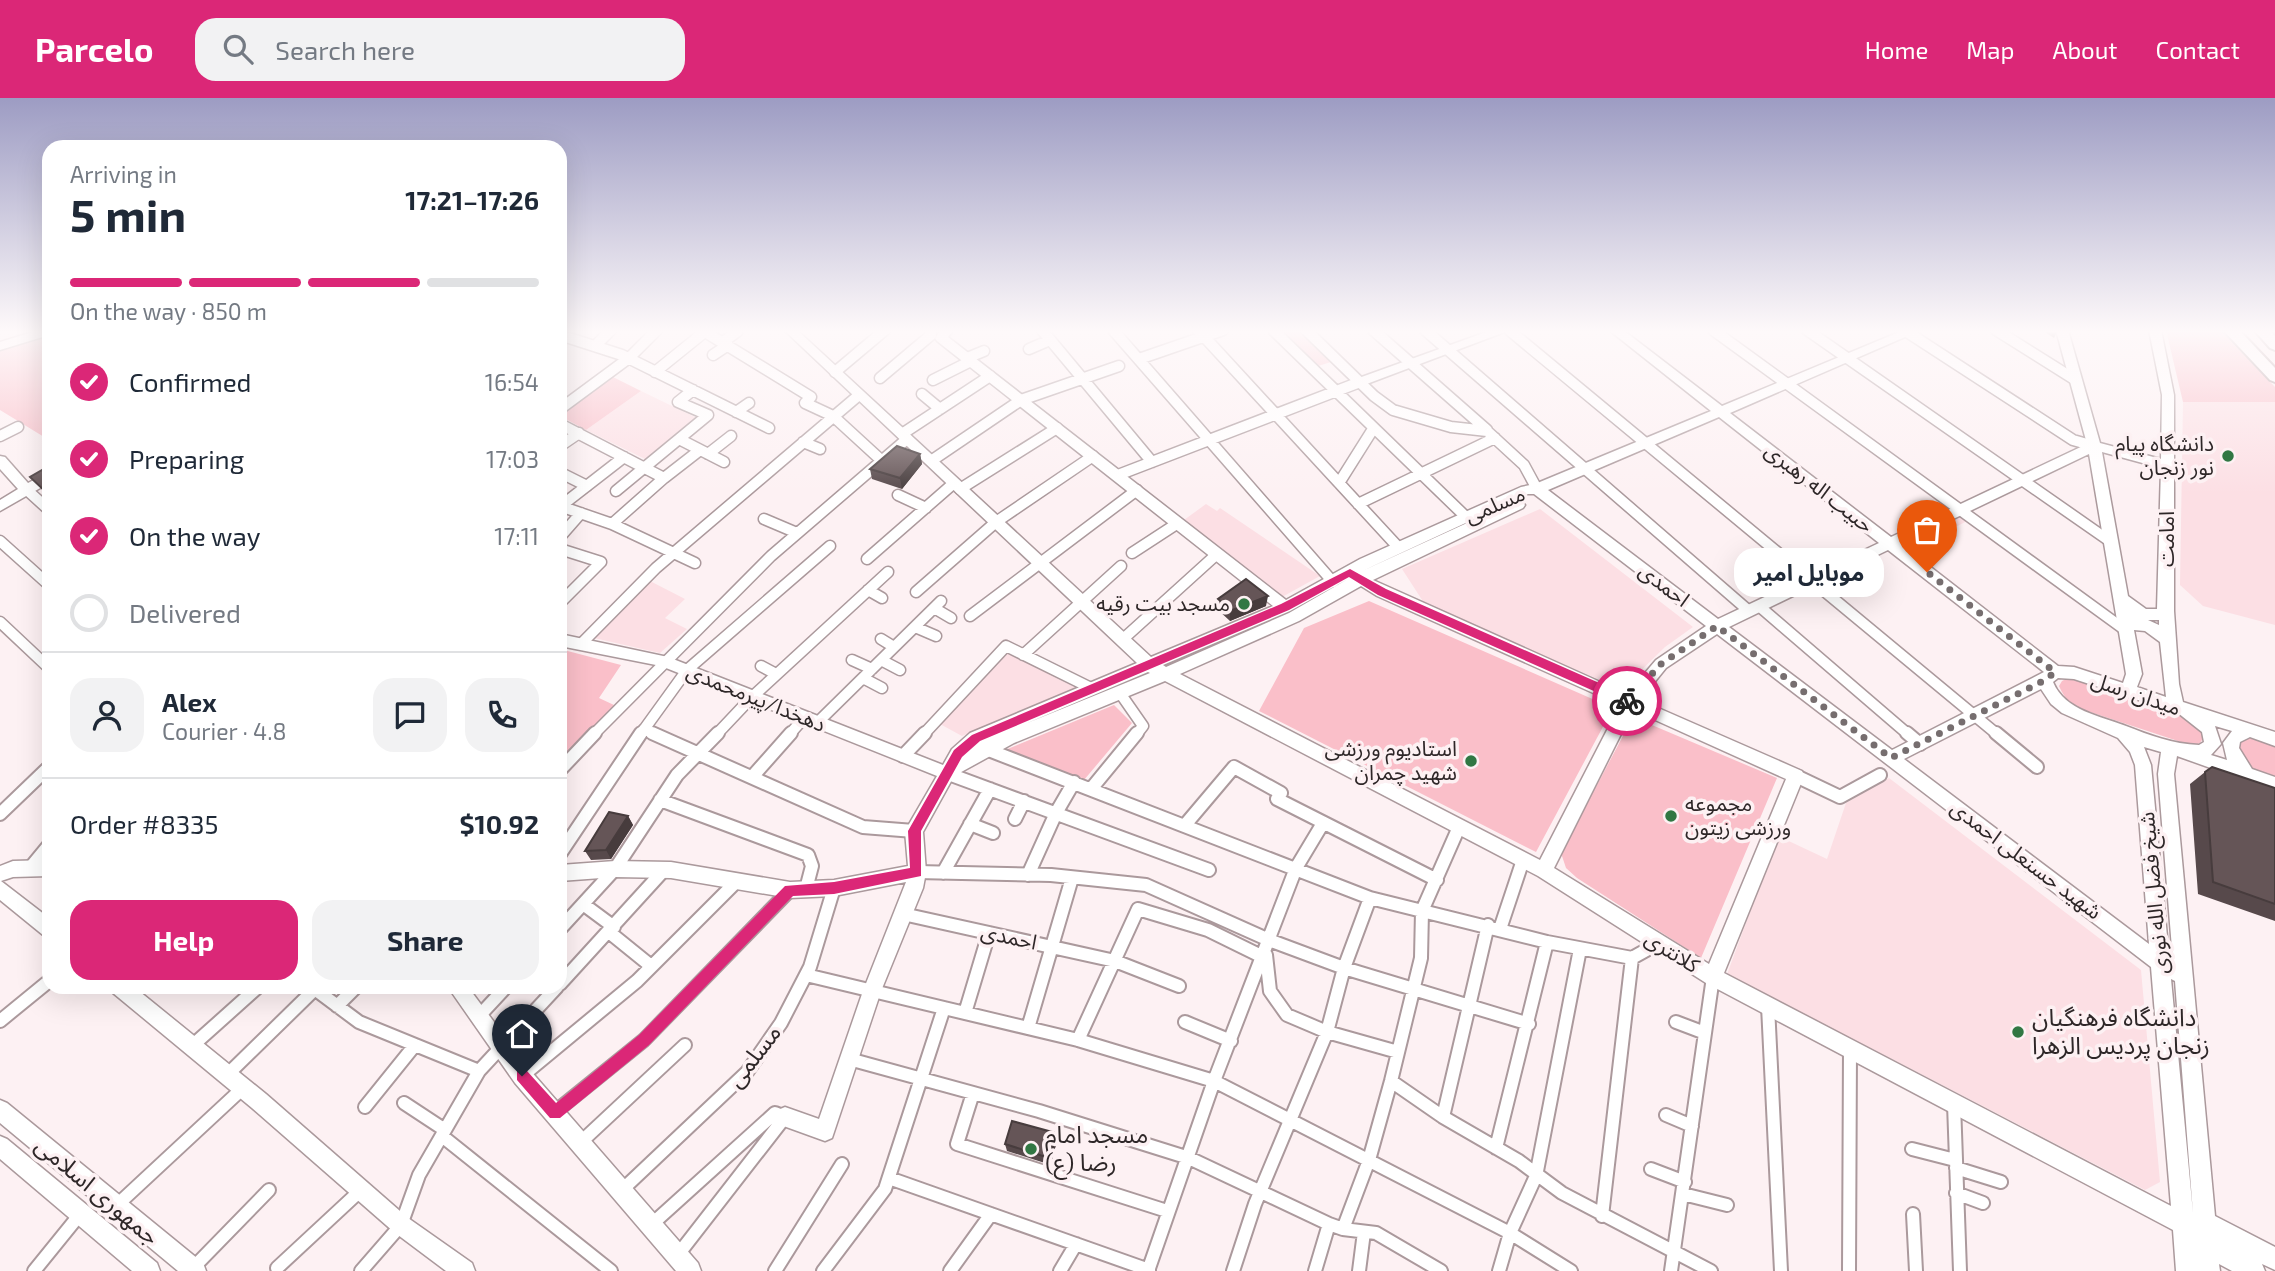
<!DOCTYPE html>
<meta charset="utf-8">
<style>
:root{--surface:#fff;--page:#f2f2f3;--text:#1f2937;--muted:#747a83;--line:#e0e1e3;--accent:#db2777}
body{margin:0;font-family:"Exo 2","Noto Sans Arabic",sans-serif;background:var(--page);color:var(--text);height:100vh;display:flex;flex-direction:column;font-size:26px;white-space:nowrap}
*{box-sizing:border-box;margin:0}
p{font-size:23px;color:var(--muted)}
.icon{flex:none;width:38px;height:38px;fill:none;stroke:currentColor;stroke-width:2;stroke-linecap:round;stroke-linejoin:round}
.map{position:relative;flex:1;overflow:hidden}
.sheet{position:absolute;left:42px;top:42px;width:525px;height:854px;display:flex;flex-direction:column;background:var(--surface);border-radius:21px;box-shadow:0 7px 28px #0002}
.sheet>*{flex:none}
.pin{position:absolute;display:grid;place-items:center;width:60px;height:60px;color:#fff;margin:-72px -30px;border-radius:50% 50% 50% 0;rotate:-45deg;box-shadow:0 0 7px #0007}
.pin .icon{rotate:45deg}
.courier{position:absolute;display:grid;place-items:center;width:70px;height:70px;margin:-35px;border:5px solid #db2777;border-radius:50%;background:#fff;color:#222;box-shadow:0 2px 9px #0007}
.bubble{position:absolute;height:49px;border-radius:21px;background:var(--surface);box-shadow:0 7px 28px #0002;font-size:23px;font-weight:700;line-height:49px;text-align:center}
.summary em{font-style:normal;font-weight:700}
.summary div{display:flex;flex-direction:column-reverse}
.summary{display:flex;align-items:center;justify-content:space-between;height:119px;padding:0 28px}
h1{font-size:46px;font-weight:700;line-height:52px}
.bar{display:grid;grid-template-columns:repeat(4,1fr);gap:10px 7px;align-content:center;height:84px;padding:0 28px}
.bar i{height:9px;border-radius:5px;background:var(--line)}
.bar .selected{background:var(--accent)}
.bar p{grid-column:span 4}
.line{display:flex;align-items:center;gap:18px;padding:0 28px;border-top:2px solid var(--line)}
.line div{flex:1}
.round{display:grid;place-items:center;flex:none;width:74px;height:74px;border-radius:21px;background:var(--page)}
ol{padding:0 28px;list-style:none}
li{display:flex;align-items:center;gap:21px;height:77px}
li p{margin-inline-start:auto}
li .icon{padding:7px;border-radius:50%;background:var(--accent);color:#fff;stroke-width:4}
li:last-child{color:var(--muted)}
li i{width:38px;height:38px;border:4px solid var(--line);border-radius:50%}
.action{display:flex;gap:14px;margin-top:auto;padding:14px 28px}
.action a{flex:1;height:80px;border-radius:21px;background:var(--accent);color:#fff;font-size:28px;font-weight:700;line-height:80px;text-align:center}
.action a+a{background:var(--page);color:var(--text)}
header{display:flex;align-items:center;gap:42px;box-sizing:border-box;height:98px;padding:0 35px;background:var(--accent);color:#fff}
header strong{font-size:33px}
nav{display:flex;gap:38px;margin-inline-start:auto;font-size:24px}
.search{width:490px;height:63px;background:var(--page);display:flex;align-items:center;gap:18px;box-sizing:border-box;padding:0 24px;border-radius:21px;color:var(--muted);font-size:26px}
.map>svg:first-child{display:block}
.built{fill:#fcdfe4}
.green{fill:#fabfc9}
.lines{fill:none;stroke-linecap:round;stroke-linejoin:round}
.street-far1-casing{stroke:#ab999c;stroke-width:13}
.street-casing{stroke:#ab999c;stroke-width:16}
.secondary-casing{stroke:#ab999c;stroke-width:3}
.highway-casing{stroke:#ab999c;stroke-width:4}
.street-far1{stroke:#fff;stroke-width:10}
.street{stroke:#fff;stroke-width:12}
.secondary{fill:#fff;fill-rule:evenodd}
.highway{fill:#fff;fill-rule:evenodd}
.wall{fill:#57494b}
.shaded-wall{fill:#473c3d}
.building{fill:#655557;stroke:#473c3d;stroke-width:2}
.route{fill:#db2777}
.done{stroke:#766e6f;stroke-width:7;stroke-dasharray:0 12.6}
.poi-dot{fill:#317743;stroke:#fdf1f3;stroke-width:2.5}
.labels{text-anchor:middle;stroke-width:7;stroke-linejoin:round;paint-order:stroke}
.poi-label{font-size:21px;fill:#2e2728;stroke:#fdf1f3;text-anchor:end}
.street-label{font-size:21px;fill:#2e2728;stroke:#fdf1f3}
.near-poi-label{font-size:24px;fill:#2e2728;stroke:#fdf1f3;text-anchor:start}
.near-street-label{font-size:24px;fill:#2e2728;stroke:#fdf1f3}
</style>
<header>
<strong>Parcelo</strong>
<div class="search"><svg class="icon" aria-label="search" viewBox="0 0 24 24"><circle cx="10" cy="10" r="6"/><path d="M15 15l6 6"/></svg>Search here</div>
<nav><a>Home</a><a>Map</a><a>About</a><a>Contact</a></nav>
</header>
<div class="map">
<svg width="2275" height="1173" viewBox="0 0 2275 1173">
<rect width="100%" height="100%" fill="#fdf1f3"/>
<path class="built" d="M641 293 697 320 645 361 586 332Z
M2194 303 2275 304V527L2203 508 2180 487 2183 304Z
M1206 406 1217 413 1220 410 1320 478 1282 499 1184 422Z
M1540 411 1693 529 1665 549 1624 589H1617L1426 508 1402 471Z
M1960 416 1969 422 1913 451 1905 444Z
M650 483 685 501 665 520 687 531 660 555 594 540Z
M1010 553 1077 589 962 638 940 626Z
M1889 680 2141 872 2160 1084 2145 1092 1884 957 1726 879 1778 738 1827 761 1846 705Z"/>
<path class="green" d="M1277 232H1301L1331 264 1315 269Z
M2166 232H2220L2275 289V304H2183Z
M49 238V342L0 312V253Z
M611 278 641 293 586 332 560 318V315Z
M1369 503 1613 610 1536 754 1259 613 1304 530Z
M560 551 621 567 599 600 614 607 562 663 560 662Z
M2068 580 2186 618 2199 629 2204 639 2200 645 2193 648 2084 612C2071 606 2065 602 2059 588L2062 583Z
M1114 607 1132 625 1084 682 1005 652Z
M1633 619 1777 680 1701 860 1577 780 1566 770 1561 755Z
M2244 639 2275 647V680L2248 672 2236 647Z"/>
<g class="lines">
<defs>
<path id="street-far1" d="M1042 232 1152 364
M1113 232 1333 484
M1198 232 1398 449
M1273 232 1466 419
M1306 232 1374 298 1393 312 1451 329 1487 333 1524 367 1537 391
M1373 232 1487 332
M1425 232 1749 513
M1509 232 1998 637
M1713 232 2128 534
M1807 232 2111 444
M1904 232 2073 342 2094 348
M1996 232 2074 281
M705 234 811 299 805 305 833 318 881 362
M560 237 622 257 769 330
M723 244 738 233
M595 248 611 232
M1029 251 1050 242
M713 257 728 247
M967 260 984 253
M1139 261 1223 232
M655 274 707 232
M835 274 885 232
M880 280 931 237
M933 282 971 263
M922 296 940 311
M560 311 629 260 657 232
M736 314 749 305
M560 326 664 380 612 426
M902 336 990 278
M0 338 18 329
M679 341 724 364
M803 344 820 351
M560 348 579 335
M708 356 731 338
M931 363 1021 302 1119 268
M561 375 587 388
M1118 377 1360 284
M664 380 700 352
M1339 385 1373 331
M960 391 1057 330
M27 392 49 412
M616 393 708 317 678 304 693 292
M898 397 926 410
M1358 406 1495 340
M560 408 612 426 695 465
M561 408 624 359
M764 421 797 435
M560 439 581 415
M0 443 49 487
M560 451 601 464 560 505
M1132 455 1178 425
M867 461 954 385
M868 492 882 500
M916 494 996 424 1093 358
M1759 508 1909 637
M934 510 951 520
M970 518 1137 392
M0 524 49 570
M915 529 936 538
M881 541 894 549
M1122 542 1217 456
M581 546 656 470 859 297
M1023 557 1121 468
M852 562 872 571
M881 562 900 572
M761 568 776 576
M863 580 882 590
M1120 595 1143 628 1136 637
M817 625 941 503
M644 631 656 637
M593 637 771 458 907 341
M640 637 687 572 830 448
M716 637 751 600 888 474
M789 637 804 620
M923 637 1006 548 1093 591"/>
<path id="street" d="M652 635 863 729 914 733
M1907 635 1920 646
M1996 635 2037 669
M986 651 1370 800 1547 844 1632 860 1659 845
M903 658 925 635
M560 672 595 635
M946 675 1209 772
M1796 678 1840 699 1880 677
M752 679 791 635
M1091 691 1137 635
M660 702 808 757 812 768 806 791
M0 716 49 669
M1015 721 1024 703
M970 726 993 735
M1185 727 1234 669 1281 695 1277 701 1437 782
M560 756 641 635
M30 770 49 747
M917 774 1051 777 1146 787 1269 842 1344 870 1529 926
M943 775 990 691
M1028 777 1056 715 1074 684
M583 806 614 829
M903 816 1115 863 1179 888
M560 831 615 771 677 677 718 635
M1500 831 1523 762
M609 834 651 868
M1266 857 1270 893 1287 917 1327 934 1398 954
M806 877 1078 942 1214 983 1510 1135 1571 1173
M560 886 664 772
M312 889 359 924 479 973
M337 908 356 889
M1768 908 1781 1173
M965 915 989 835
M480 917 506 889
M0 923 49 883
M1185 924 1231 943
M1676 924 1705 935
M1028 930 1072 780
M1078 942 1138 811 1208 832 1263 859
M192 948 258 889
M849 961 1039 1013 1189 1060 1329 1126
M227 977 315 891
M522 978 637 883 735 785
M1391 983 1443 1019 1519 1063 1562 1095 1711 1173
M973 995 957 1046 1167 1113
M404 1005 445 1032
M1954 1006 1960 1173
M365 1009 415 947
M555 1014 644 942 790 792
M1666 1017 1692 1028
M1443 1019 1488 827
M442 1038 611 1173
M581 1044 685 947
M1496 1050 1547 844
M1912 1051 1955 1062
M1956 1070 2001 1084
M1651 1071 1685 1084
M889 1080 1149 1172
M622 1092 747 974 781 925 810 869 834 790
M1956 1095 1983 1105
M1683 1096 1727 1107
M116 1108 243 990
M1913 1116 1916 1173
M1602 1118 1632 860
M651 1127 775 1015 785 1019 677 1158
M1343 1131 1376 1135 1441 1173
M277 1170 361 1092
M192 1171 269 1092
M34 1173 81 1115
M361 1173 401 1127 419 1077 479 973 557 889
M775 1173 842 1066
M823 1173 885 1091 944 910
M950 1173 991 1116
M1060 1173 1076 1146
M1148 1173 1214 983 1296 770 1323 725
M1233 1173 1255 1106 1327 934 1344 870 1370 800
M1315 1173 1329 1126 1343 1131 1369 1062 1391 983 1421 860 1422 813 1459 729
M1359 1173 1364 1134
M1499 1173 1510 1135 1536 1078 1580 851
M1671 1173 1713 879
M1849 1173 1850 951"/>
<path id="secondary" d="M39 232H49V237L0 252V244Z
M784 232H797L1151 559 1273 508 937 243 935 240 941 232H954L948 239 1286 502 1360 461 1521 389 1535 386 1711 313 1609 232H1623L1722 308 1904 232H1921L1730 315 1891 439 2087 346 2056 232H2068L2100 345 2161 361 2162 297 2149 232H2161L2174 297V513L2179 586 2183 604 2275 634V648L2250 639 2240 644 2239 650 2252 671 2275 679V693L2177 658 2174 676 2215 1118 2275 1149V1172L2262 1166 2265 1173H2232L2219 1166 2220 1173H2198L2196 1153 2198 1173H2176L2173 1132 1706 885 1538 778 1165 583 1014 645 954 678 923 734 926 774 923 790 881 893 832 1040 825 1043 778 1026 775 1019 778 1012 785 1009 819 1021 863 893 906 784 834 798 790 800 671 780 615 779 560 783V767L615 763 671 764 790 784 834 782 908 768 905 733 937 678 661 568 560 548V536L668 559 943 667 952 651 970 635 1137 565ZM1719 319 1879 445 1718 521 1548 392ZM2102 354 2161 370 2157 511H2146L2128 498ZM2089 356 2126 576 2123 585 2074 569 2058 568 1901 446ZM1528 396H1534L1706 528 1656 562 1627 596 1373 482 1523 410 1525 407 1523 404H1513L1360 474ZM1888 452 2044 574 1892 652 1729 529ZM1348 481 1289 515 1166 569 1163 567 1290 513ZM1361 488 1377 498 1620 607 1540 762 1180 576 1299 523ZM2148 522H2159V527ZM2134 532 2145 533 2160 544 2166 599 2137 589 2142 576ZM1717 536 2151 869 2171 1108 1724 875 1804 678 1802 673 1640 602 1666 570ZM1148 574 1150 575 1025 626ZM2058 580 2074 581 2178 615 2202 634 2204 644 2199 647C2173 646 2149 637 2126 628 2101 618 2065 613 2053 584ZM2041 591 2051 606 2062 615 2118 640 2130 654 2135 667 2149 846 1904 661ZM1633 612 1786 681 1709 866 1554 770ZM2215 628 2232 633 2223 645 2227 662 2211 657 2221 646ZM2144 649 2161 654 2158 676 2173 863 2169 860 2151 667ZM2171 881 2175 883 2193 1115Z
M1492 232H1510L1364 287H1356L1354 284 1356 281Z
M0 358 5 359 28 385 49 374V385L0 413V402L18 391 0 371Z
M49 762V778L13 779 1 783 49 820V839L43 837 0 802V768L13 763Z
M111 889H134L266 996 408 1120 472 1165 475 1173H446L394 1134 252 1010 113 895Z
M448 889H468L529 971 698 1165 701 1173H676L515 985Z
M0 1002 7 1005 203 1165 206 1173H178L0 1025Z
M0 1038 7 1041 157 1165 160 1173H132L0 1061Z"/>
<path id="highway" d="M2223 232H2239L2275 270V284L2270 282Z
M2254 232H2269L2275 238V252L2270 250Z"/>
</defs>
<use href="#street-far1" class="street-far1-casing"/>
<use href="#street" class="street-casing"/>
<use href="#secondary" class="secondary-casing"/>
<use href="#highway" class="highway-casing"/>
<use href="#street-far1" class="street-far1"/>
<use href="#street" class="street"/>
<use href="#secondary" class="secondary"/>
<use href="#highway" class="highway"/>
</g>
<path class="wall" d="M2042 232H2058L2054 240Z
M920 356 922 366 902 391 872 381 870 371Z
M1218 501 1266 508 1230 523 1217 511Z
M2205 674 2275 690V823L2198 796 2190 686Z
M628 718 633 727 611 761 591 762 585 753Z
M1057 1042 1051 1067 1007 1053 1005 1046Z"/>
<path class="shaded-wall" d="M920 356 922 366 902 391 900 380Z
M1268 498 1266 508 1230 523V513Z
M628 718 633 727 611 761 606 752Z
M1056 1035 1057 1042 1051 1067 1049 1060Z"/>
<path class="building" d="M897 348 920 356 900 380 870 371Z
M49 368V397L30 379Z
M1246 481 1268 498 1230 513 1218 501Z
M2212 669 2275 690V806L2213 784 2205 674Z
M609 714 628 718 606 752 585 753Z
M1012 1023 1056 1035 1049 1060 1005 1046Z"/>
<linearGradient id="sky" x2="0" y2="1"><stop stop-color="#9d9cc3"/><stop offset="0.59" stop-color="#fef9fa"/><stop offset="1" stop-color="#fef9fa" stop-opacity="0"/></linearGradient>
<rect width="2275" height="396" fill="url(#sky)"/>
<path class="route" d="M1350 471 1386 491 1631 599 1632 603 1631 606H1623L1378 497 1349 479 1289 512 980 643 962 659 921 733V778L834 796 793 798 649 947 560 1020H550L517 982V973H527L556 1005 639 937 785 788 834 784 910 770 908 733 954 652 972 637 1281 506Z"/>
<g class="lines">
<path class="done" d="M1627 603 1661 566 1717 528 1891 660 2045 582 2055 574 1927 474"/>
</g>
<g class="poi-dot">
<circle cx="2228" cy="358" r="7"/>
<circle cx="1244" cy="506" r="7"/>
<circle cx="1471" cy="663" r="7"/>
<circle cx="1671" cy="718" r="7"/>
<circle cx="2018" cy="934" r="7"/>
<circle cx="1031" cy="1051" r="7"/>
</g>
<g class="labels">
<g class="poi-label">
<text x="2214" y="353">دانشگاه پیام<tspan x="2214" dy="24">نور زنجان</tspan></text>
<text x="1230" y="513">مسجد بیت رقیه</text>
<text x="1457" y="658">استادیوم ورزشی<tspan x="1457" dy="24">شهید چمران</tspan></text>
<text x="1685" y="713" text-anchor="start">مجموعه<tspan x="1685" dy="24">ورزشی زیتون</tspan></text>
</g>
<g class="street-label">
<text transform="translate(1819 390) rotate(38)" y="7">حبیب اله رهبری</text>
<text transform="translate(1495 407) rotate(-23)" y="7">مسلمی</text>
<text transform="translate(2167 441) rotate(-90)" y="7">امامت</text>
<text transform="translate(1664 487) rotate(37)" y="7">احمدی</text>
<text transform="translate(2136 596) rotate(19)" y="7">میدان رسل</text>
<text transform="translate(756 600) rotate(22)" y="7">دهخدا/پیرمحمدی</text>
<text transform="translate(2026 762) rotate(37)" y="7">شهید حسنعلی احمدی</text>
<text transform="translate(2154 795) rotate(-95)" y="7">شیخ فضل الله نوری</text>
<text transform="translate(1009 839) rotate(12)" y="7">احمدی</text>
<text transform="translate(1672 854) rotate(32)" y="7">کلانتری</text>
</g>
<g class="near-poi-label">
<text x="2032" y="928">دانشگاه فرهنگیان<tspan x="2032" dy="28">زنجان پردیس الزهرا</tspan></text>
<text x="1045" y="1045">مسجد امام<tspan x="1045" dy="28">رضا (ع)</tspan></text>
</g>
<g class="near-street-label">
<text transform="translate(754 958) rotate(-52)" y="8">مسلمی</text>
<text transform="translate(97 1093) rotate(40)" y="8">جمهوری اسلامی</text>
</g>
</g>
</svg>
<div class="pin" style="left:1927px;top:474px;background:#ea580c"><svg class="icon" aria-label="bag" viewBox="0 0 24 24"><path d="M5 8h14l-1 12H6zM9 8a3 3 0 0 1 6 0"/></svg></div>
<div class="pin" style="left:522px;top:978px;background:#1f2937"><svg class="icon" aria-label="home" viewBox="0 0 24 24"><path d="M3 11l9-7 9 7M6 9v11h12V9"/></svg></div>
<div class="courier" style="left:1627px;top:603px"><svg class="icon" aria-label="bike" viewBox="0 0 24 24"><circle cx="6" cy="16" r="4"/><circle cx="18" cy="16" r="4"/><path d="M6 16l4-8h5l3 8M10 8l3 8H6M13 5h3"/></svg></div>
<div class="bubble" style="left:1734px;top:450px;width:150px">موبایل امیر</div>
<section class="sheet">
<div class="summary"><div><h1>5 min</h1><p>Arriving in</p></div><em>17:21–17:26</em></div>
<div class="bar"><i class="selected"></i><i class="selected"></i><i class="selected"></i><i></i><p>On the way · 850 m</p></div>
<ol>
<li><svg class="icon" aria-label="check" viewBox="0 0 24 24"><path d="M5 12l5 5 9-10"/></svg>Confirmed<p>16:54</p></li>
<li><svg class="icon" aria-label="check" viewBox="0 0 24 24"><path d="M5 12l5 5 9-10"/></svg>Preparing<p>17:03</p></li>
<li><svg class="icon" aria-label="check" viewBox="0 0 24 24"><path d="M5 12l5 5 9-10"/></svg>On the way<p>17:11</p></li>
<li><i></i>Delivered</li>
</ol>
<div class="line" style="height:126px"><a class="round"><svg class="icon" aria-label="person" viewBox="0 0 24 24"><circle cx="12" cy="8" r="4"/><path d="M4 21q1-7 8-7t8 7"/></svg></a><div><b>Alex</b><p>Courier · 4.8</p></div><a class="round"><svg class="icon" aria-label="chat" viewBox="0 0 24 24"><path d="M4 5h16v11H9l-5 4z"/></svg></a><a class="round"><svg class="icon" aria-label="phone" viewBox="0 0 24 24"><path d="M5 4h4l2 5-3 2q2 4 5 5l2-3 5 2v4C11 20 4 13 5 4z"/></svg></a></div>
<div class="line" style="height:91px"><div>Order #8335</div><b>$10.92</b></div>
<div class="action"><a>Help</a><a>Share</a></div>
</section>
</div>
